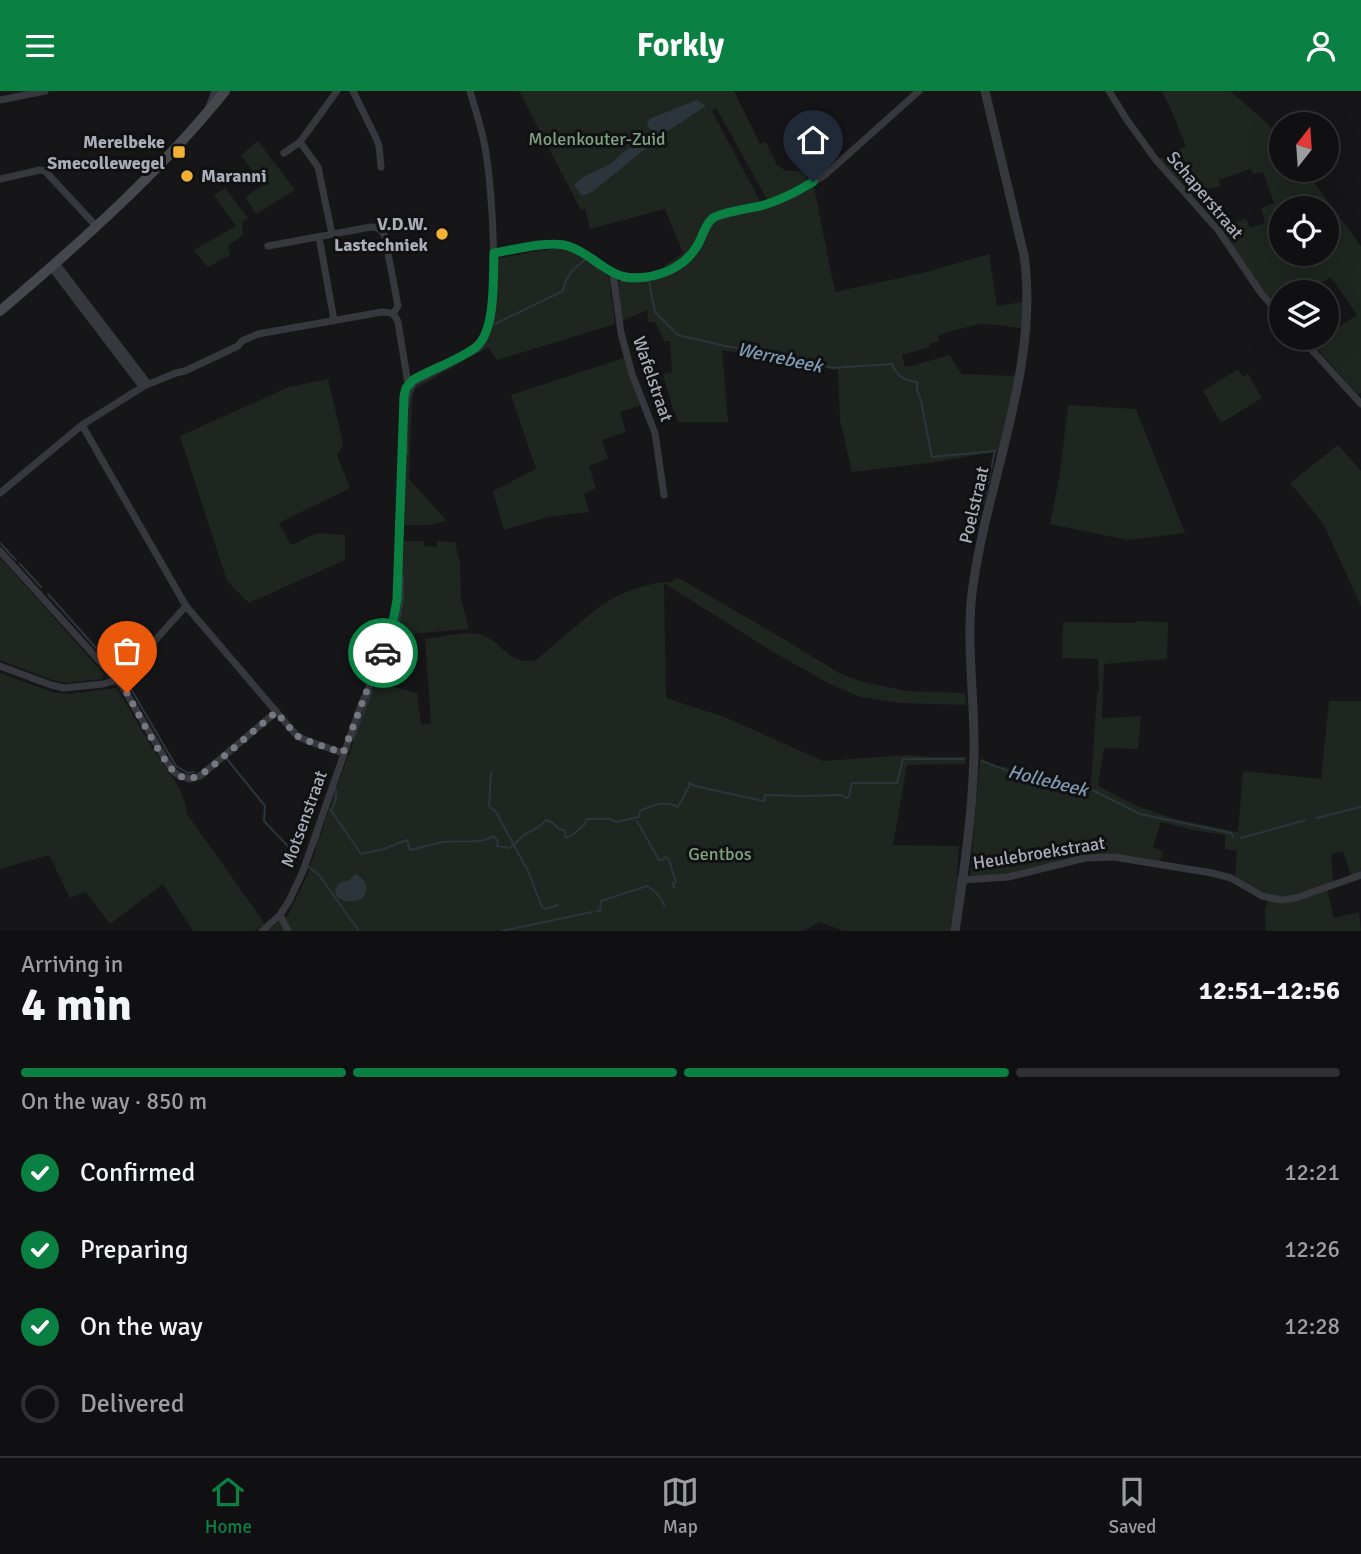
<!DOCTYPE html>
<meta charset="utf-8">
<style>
:root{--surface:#101012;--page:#1e1e20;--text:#f1f3f6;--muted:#9c9d9f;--line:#303032;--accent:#0b8043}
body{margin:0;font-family:Signika,sans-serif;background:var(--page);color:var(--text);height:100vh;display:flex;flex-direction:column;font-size:26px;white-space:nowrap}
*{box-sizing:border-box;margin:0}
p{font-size:23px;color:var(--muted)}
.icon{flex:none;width:38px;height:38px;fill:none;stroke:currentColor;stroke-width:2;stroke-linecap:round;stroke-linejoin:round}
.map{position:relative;height:840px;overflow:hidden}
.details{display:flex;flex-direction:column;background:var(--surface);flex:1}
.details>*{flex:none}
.needle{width:46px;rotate:17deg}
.controls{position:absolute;left:1269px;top:21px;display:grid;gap:14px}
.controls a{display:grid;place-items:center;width:70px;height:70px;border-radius:50%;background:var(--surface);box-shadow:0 7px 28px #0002,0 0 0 2px var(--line);font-size:35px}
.pin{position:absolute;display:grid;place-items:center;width:60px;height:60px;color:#fff;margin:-72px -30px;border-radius:50% 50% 50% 0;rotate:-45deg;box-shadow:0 0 7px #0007}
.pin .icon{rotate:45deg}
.courier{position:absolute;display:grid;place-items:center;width:70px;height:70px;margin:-35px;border:5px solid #0b8043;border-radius:50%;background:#fff;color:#222;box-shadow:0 2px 9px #0007}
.overview em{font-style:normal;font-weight:700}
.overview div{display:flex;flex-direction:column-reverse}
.overview{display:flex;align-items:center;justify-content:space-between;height:119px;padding:0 21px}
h1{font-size:46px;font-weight:700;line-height:52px}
.bar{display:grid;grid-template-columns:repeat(4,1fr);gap:10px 7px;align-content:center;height:84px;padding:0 21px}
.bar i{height:9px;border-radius:5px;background:var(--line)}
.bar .selected{background:var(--accent)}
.bar p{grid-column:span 4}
ol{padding:0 21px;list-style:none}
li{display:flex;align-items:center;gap:21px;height:77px}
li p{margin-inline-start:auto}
li .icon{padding:7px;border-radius:50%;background:var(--accent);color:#fff;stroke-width:4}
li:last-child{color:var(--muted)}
li i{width:38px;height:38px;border:4px solid var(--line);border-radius:50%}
header{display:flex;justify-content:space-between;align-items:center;height:91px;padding:0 21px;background:var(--accent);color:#fff;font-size:32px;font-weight:700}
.tab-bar{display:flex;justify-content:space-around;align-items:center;height:98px;border-top:2px solid var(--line);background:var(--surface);font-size:19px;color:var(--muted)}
.tab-bar a{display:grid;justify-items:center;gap:4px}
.tab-bar .selected{color:var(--accent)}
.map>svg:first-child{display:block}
.green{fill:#1e261f;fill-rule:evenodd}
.water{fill:#2c353c}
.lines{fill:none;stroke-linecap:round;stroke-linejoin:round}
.stream{stroke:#2c353c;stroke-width:2}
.minor{stroke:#37383d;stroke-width:7}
.tertiary{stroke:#37383d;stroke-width:9}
.secondary{stroke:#45474d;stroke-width:10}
.done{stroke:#757880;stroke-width:7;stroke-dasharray:0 12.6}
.route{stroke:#0b8043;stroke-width:9}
.poi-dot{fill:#f2b134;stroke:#111113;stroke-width:2.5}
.labels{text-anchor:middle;stroke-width:6;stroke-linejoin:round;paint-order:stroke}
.park-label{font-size:18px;fill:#7fa381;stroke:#111113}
.poi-label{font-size:18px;font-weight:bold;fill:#a8adb8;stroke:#111113;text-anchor:end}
.street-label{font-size:18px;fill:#a8adb8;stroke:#111113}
.water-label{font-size:19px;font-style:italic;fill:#7f9bb3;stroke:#111113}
</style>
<header><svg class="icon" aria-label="menu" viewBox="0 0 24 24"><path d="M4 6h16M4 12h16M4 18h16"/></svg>Forkly<svg class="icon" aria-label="person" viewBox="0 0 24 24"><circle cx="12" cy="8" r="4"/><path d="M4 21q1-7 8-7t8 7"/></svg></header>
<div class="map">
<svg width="1361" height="840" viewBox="0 0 1361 840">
<rect width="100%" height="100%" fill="#161618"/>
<path class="green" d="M519 0H734L760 53 766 51 777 74 786 80H804L809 92 768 110 716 17 712 20 760 110 714 124C701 144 690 166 667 177L664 175 666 174 683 162 665 118 590 138 585 117 581 119Z
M1163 0H1230L1264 29 1281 48V79H1305L1361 155V302L1358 304 1312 252 1321 247H1326L1327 243 1357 224 1331 186 1305 201H1281V216L1279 217 1261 197 1220 138 1246 127 1250 137 1265 132 1261 117 1274 112 1263 81 1253 83 1250 78 1219 89 1220 95 1190 104 1159 68 1186 55 1170 16 1162 1ZM1281 117H1326V163H1281Z
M258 50 295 99 256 123 245 106 263 94 241 64Z
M814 96 835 201 927 181 989 163 997 215 1027 210 1022 239 1020 237 998 234 978 233 938 244 939 250 929 253 930 256 902 264 905 276 912 275 949 264 962 283 1016 285 1000 360 936 371 852 381 840 329 838 279 722 259 728 331H678L671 312 663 283 672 281 670 250H664L655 231H648L647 219 622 230 618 191 621 189 656 187 700 157 705 151 708 137 715 130 766 116Z
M225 97 248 127 242 131 243 144 228 155 230 164 208 176 194 159 236 135 214 104Z
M560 156C578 159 595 173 609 186L615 233 497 269 488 256 415 298 412 307 409 388 447 430 428 434H404L407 305 409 299 415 292 478 259C500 238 495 200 497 171L500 167Z
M624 267 643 314 620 321 626 341 602 349 608 368 589 375 596 397 584 403 589 421 548 426 504 439 493 400 536 378 511 304Z
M1238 278 1243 286 1248 283 1262 307 1221 332 1203 300Z
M328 288 343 353 337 364 350 397 279 432 291 454 317 442 345 444V469L249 512 227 490 180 345 289 296Z
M1068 314 1136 318 1185 442 1128 449 1050 433 1060 383Z
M1338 354 1361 380V515L1323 432 1290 392Z
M404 450H424V455L437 456V450L455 451 460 472 461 508 469 538 396 544 401 509Z
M0 466 104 583 102 588 65 592 52 589 0 569Z
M677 486 787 550 839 582 863 591 907 600 965 602 966 614 900 612 860 606 830 593 773 561 664 492 666 607 727 627 823 670 907 664 931 666H966L965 673 907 674 893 754 959 755 957 786 960 787 951 840H844L819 831 803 840H267L288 824 307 785 335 700 376 591 417 602 421 634 431 632 425 548C443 546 465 539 482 544 505 552 508 575 536 569L595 519 609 509 631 499 656 492 671 491Z
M1136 530 1168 531 1167 568 1104 573 1102 627 1141 625 1138 658 1104 657 1098 695 1137 715 1175 728 1238 741 1243 680 1321 688 1329 610H1361V782L1351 785 1343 760 1331 763 1333 792 1291 806 1270 805 1235 787 1237 760 1225 758V744L1193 739 1161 731 1153 756 1163 761 1159 771 1113 764 1024 781 970 787 980 667 1001 677 1002 675 1045 689 1091 693 1097 602 1099 601 1098 568 1062 567 1063 531 1135 532Z
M0 582 52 601 68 603 117 597C130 619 143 642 157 664 169 683 185 699 187 723L265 833 255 840H193L163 793 110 833 86 801 70 807 49 764 0 778Z
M1327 799 1334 827 1359 821 1361 840H1266L1265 818 1268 809Z"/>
<path class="water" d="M697 9 706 15 657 47 647 34 649 28Z
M643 50 649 55 592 101 582 105 574 94C583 83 598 80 610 73 622 64 627 55 643 50Z
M356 783C378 795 362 821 337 806L335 799 339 792 349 789Z"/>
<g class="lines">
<path class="stream" d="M622 190H649L655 221 677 243 682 245 725 255 793 265 832 277 892 273C897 285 904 290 917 291V298L921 310 932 366 995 360 988 393
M495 233 563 200C566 184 574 177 586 168L599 178
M407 363C407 343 403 308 416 293L480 259
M983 412 986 400
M978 431 981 419
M0 452 16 469
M20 473 41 496
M48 503 96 557
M398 537 403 508V486
M101 561 116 578
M131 598 176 675 188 682 194 681
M353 649 372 600
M227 668 265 715 264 730 299 767
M982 670 1029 688 1090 698 1140 723 1231 742 1233 746
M491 681 489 715 496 721 528 780 542 816 546 818 558 814
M330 718 361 763 384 758 407 749 410 759C421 757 432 753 443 751 457 749 482 754 493 745L498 750 497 755 509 757
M332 718 336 708V698
M1317 727 1361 716
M637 730 659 769H662L665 766 669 769 676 791 673 792 674 797
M574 743 585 733 586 728H610L616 731 639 726 640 720C654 714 665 709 678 716L689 695V692L695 695 763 710 765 709 764 705 765 704 801 705 841 704 846 707 849 705 852 692H897L903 668H964
M1241 747 1306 729
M315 755 319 744
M511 756 525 743 539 736 546 729 553 732 559 738 564 739 566 747 572 744
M308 775 319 784 359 840
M596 820H600L601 810 647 795C656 800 661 806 665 816
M502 840 592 821"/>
<path class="minor" d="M353 0 376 47 379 55 381 76
M1109 0 1127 29 1156 69 1218 139 1261 202 1281 225
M0 9 45 0
M209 16 215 0
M300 51 318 76 332 143
M284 62 300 51 337 0
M0 88 40 79 45 80 97 136
M319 146 334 229
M268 155 371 136C378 136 383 139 385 146L398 215 393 223
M494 162 543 154 564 153 587 164 618 185 645 186 665 182 683 171 694 160 699 153 705 138 713 127 767 113 802 98 825 84 919 0
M56 172 146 290 144 295
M51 176 140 293 144 295
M613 183 621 242 632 283 655 342 664 404
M1301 247 1361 313
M82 334 186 515 297 645 308 650 343 662
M0 402 82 334 144 295 176 282 185 280 238 255 242 250 258 243 382 221C391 221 395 223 398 231L408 293
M0 460 122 595 167 671 173 680 178 684 190 688 200 685 276 621
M0 575 51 594 64 597 103 593 117 589 123 585 186 515
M963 789 1008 786 1085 767 1114 766 1212 782 1231 787 1262 805 1281 809 1296 807 1361 784
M280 824 288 840
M262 840 280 824 289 810 303 780 360 617 390 547 396 517 398 498 404 305 406 297 413 288C429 279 474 263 483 249 501 220 492 98 486 62 483 41 476 21 470 0"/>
<path class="tertiary" d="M955 840C964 781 973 721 974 661 975 608 966 555 972 502 986 390 1040 278 1024 164L985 0"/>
<path class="secondary" d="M0 220C80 152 159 82 225 0"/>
</g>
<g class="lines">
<path class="done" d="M127 602C136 618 165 676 178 684 190 691 199 685 209 678L276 621 297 645 308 650 343 662 371 589 383 562"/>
<path class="route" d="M383 562 390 547 397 509 404 305 406 297 413 289C432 278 459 269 476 256 496 240 493 186 494 162 512 159 550 149 568 155 592 162 607 186 633 187 658 187 684 177 697 155 703 146 704 134 713 127 721 121 753 117 764 114 781 109 798 100 813 91"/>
</g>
<g class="poi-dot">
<rect x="172" y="54" width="14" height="14" rx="3.5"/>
<circle cx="187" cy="85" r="7"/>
<circle cx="442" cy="143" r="7"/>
</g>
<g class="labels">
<g class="park-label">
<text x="597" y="54">Molenkouter-Zuid</text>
<text x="720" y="769">Gentbos</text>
</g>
<g class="poi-label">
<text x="165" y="57">Merelbeke<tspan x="165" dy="21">Smecollewegel</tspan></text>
<text x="201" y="91" text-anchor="start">Maranni</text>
<text x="428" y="139">V.D.W.<tspan x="428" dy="21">Lastechniek</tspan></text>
</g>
<g class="street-label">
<text transform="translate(1205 104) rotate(50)" y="6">Schaperstraat</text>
<text transform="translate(653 288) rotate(71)" y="6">Wafelstraat</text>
<text transform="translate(974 414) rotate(-77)" y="6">Poelstraat</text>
<text transform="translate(304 728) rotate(-70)" y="6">Motsenstraat</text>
<text transform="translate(1039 762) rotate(-9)" y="6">Heulebroekstraat</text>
</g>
<g class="water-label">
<text transform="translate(780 266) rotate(12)" y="7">Werrebeek</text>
<text transform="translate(1048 689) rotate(14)" y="7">Hollebeek</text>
</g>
</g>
</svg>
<div class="controls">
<a><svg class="needle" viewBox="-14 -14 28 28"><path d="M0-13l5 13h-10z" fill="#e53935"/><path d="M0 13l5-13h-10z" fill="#9c9d9f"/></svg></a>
<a><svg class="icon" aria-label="locate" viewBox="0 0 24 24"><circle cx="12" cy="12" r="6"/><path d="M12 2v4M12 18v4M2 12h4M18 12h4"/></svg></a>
<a><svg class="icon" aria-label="layers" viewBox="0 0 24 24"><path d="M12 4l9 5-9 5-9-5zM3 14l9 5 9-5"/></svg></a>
</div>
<div class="pin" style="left:127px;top:602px;background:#ea580c"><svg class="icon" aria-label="bag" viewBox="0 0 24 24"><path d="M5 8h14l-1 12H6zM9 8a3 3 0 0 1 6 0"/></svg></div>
<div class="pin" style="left:813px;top:91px;background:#1f2937"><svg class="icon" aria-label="home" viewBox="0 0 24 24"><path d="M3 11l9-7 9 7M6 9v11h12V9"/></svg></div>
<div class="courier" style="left:383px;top:562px"><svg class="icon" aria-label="car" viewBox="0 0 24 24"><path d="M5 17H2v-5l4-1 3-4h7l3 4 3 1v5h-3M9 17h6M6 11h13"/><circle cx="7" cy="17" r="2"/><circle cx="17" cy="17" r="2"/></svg></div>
</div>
<section class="details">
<div class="overview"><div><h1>4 min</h1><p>Arriving in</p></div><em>12:51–12:56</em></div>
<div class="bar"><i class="selected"></i><i class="selected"></i><i class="selected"></i><i></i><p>On the way · 850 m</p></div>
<ol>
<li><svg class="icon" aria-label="check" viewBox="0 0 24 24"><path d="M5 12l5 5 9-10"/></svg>Confirmed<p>12:21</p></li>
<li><svg class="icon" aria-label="check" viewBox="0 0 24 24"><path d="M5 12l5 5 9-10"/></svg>Preparing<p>12:26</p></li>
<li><svg class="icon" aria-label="check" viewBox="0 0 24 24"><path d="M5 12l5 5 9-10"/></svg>On the way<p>12:28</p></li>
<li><i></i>Delivered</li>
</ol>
</section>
<nav class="tab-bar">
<a class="selected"><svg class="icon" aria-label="home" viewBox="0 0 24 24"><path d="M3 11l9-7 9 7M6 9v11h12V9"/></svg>Home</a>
<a><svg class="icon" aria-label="map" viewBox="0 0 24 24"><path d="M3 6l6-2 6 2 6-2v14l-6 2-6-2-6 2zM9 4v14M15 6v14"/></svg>Map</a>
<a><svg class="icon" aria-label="saved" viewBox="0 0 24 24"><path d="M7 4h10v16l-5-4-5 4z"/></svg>Saved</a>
</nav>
